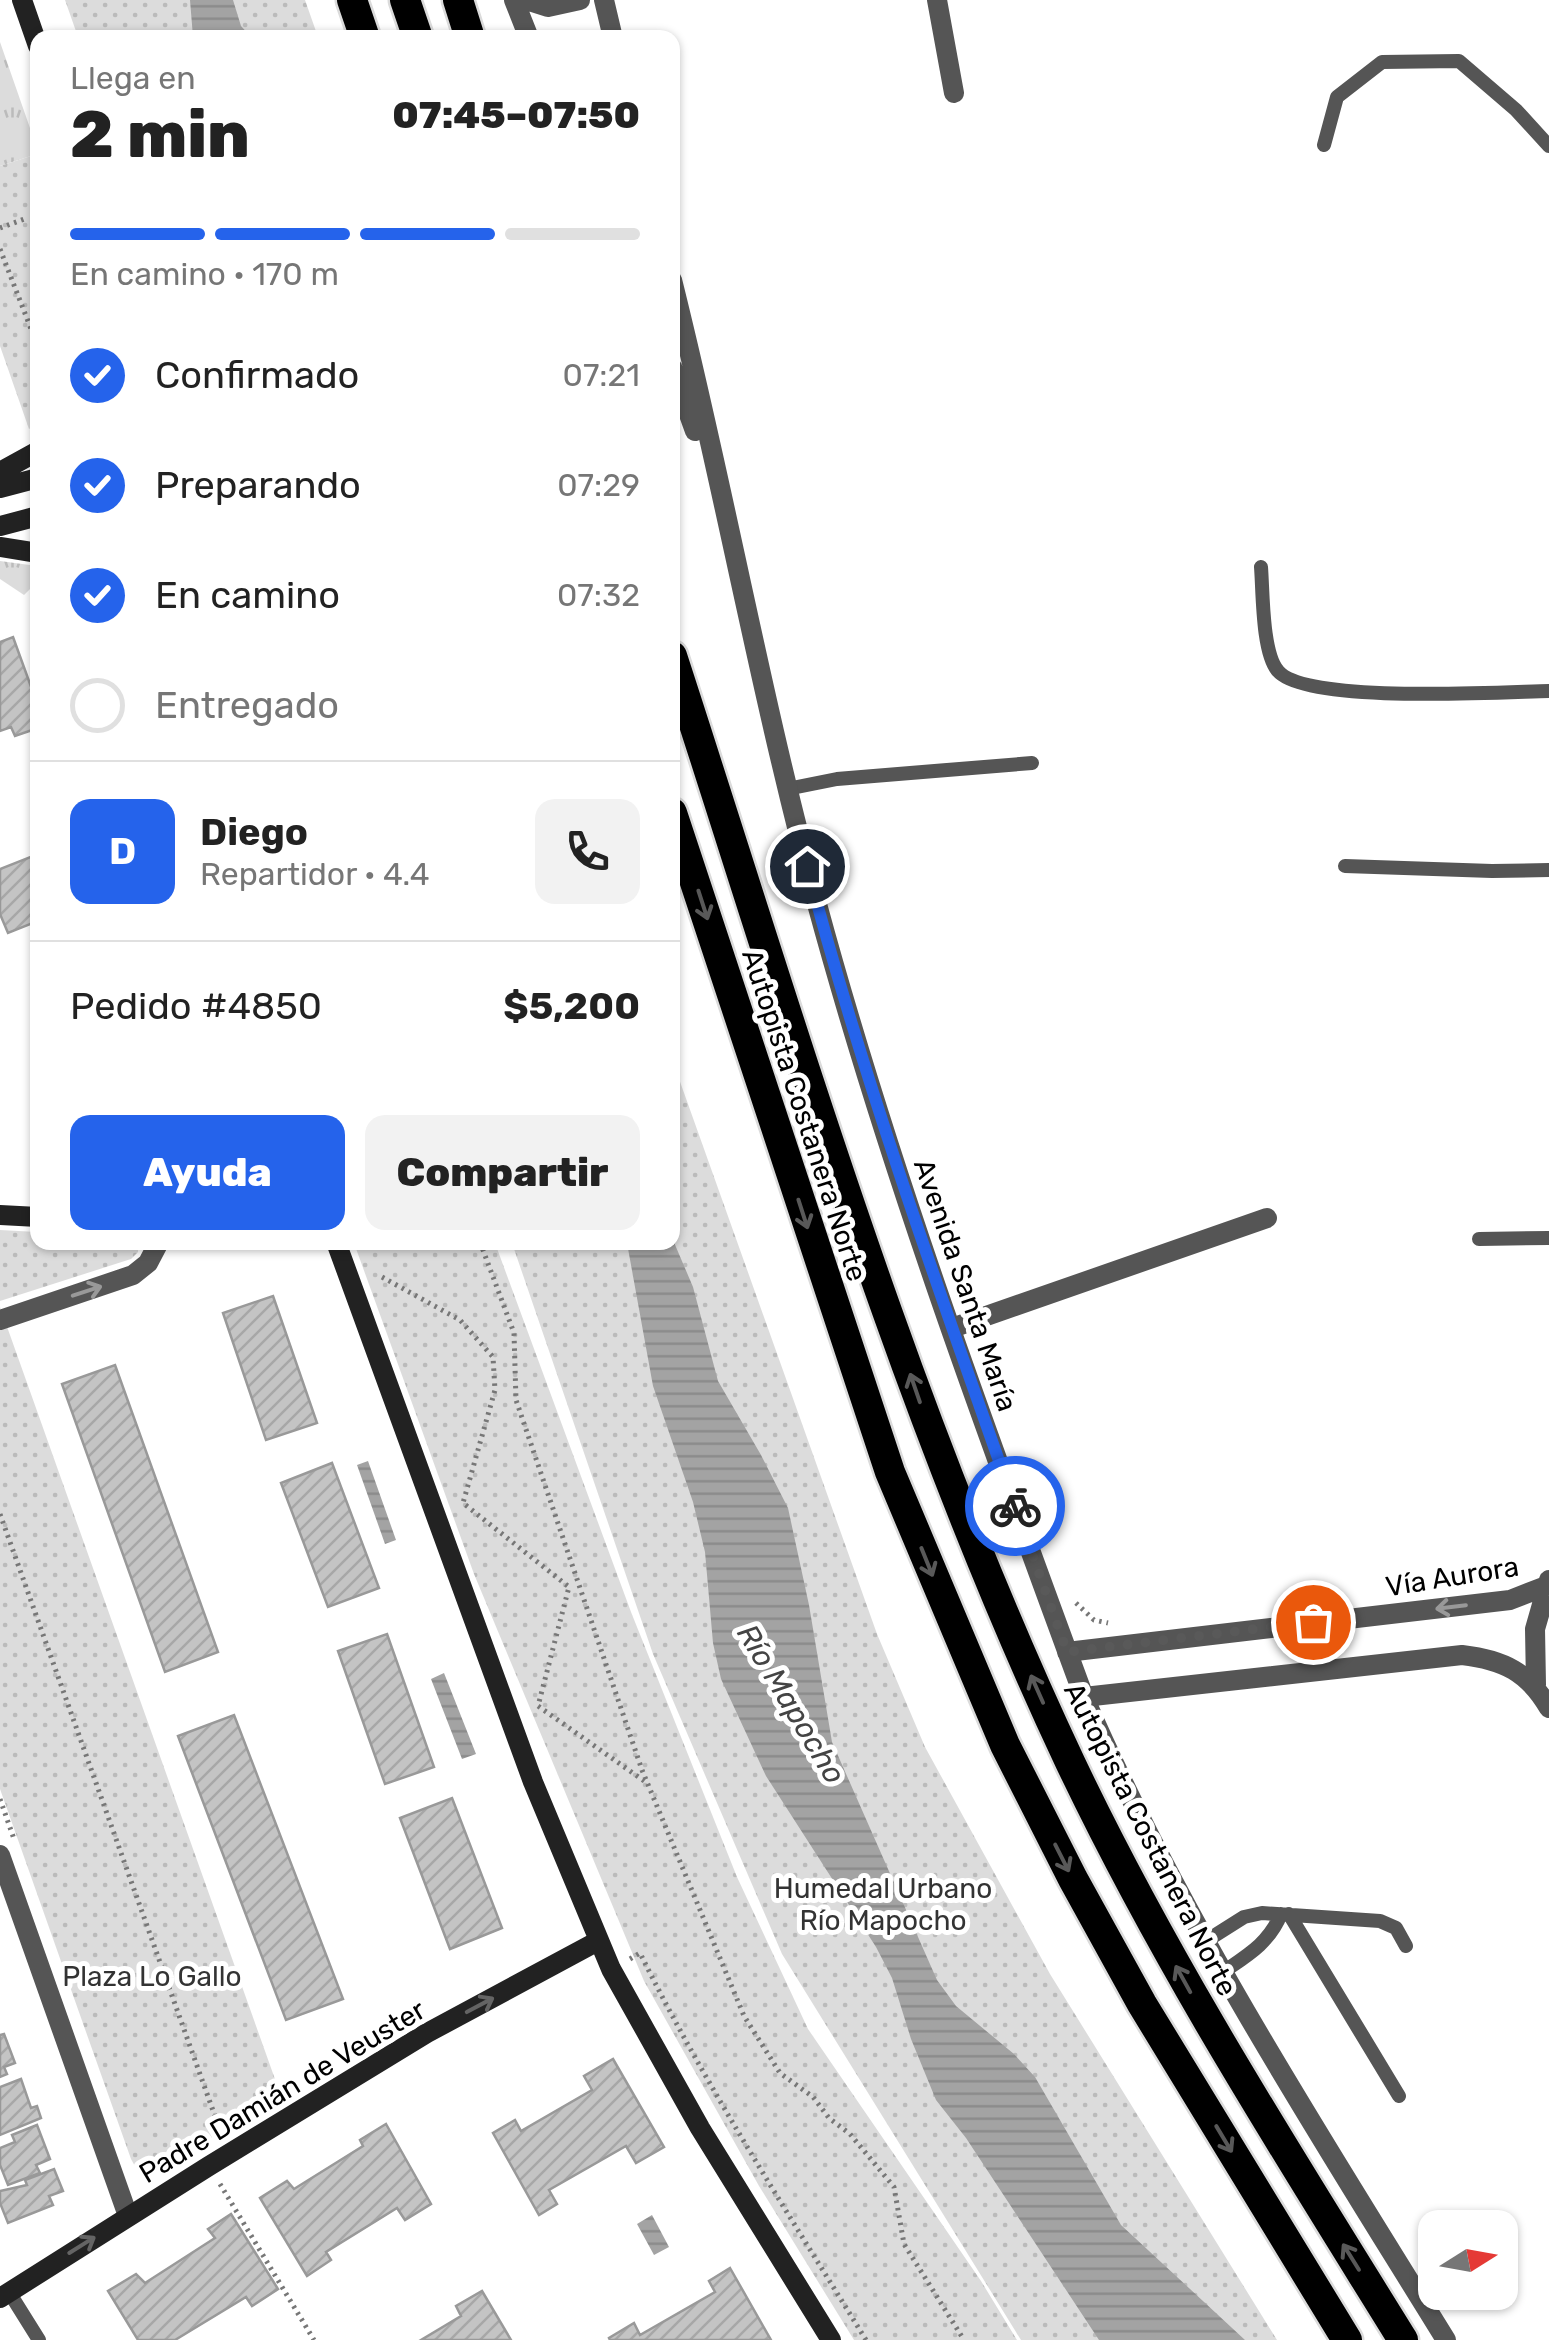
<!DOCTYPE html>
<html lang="es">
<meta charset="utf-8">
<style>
:root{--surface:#fff;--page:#f2f2f2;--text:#222;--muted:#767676;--line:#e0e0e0;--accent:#2563eb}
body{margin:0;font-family:Rubik,sans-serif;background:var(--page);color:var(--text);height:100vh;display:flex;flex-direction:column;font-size:38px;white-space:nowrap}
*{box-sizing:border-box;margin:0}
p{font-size:32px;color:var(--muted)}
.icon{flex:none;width:55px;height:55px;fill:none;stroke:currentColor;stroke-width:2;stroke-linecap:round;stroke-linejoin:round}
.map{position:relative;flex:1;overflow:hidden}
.sheet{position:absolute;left:30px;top:30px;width:650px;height:1220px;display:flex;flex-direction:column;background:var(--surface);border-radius:20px;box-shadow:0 2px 8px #0004}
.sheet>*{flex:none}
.needle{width:65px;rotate:79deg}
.controls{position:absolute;left:1418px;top:2210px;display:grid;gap:20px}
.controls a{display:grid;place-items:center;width:100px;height:100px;border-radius:20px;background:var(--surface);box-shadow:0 2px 8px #0004;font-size:50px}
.pin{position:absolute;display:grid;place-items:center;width:85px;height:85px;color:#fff;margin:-42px;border:5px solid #fff;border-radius:50%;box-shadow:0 2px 10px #0007}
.courier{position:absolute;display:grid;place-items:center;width:100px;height:100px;margin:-50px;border:8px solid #2563eb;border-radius:50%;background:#fff;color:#222;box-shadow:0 2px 12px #0007}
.headline em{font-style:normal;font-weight:800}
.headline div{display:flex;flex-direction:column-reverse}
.headline{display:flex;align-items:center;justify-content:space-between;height:170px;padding:0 40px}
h1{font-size:65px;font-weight:800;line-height:75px}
.bar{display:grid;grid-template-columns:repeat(4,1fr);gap:15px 10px;align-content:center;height:120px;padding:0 40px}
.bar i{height:12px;border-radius:8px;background:var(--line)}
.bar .active{background:var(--accent)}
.bar p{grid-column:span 4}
.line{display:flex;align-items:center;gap:25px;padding:0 40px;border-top:2px solid var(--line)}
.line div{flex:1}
.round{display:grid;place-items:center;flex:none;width:105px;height:105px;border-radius:20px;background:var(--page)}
ol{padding:0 40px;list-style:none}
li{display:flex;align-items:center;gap:30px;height:110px}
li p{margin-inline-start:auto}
li .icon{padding:10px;border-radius:50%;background:var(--accent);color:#fff;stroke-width:4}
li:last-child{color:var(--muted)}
li i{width:55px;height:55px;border:5px solid var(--line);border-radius:50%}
.button{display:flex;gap:20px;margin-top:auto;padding:20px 40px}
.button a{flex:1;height:115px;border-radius:20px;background:var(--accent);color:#fff;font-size:40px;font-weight:800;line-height:115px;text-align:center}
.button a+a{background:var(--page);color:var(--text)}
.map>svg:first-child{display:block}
.grass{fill:url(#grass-tufts)}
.park{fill:url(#park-dots)}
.water{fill:url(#water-rules)}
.building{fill:url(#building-hatch);stroke:#999;stroke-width:2.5}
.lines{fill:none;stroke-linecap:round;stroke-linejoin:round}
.highway-casing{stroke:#dbdbdb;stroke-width:35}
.path{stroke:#777;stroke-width:5;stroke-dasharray:2.5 5;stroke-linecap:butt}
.lane{stroke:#555;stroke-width:14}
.street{stroke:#555;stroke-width:20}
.secondary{stroke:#222;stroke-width:20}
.highway{stroke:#000;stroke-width:30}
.oneway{stroke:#595959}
.oneway2{stroke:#999}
.oneway3{stroke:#646464}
.done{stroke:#595959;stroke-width:10;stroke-dasharray:0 18}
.route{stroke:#2563eb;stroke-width:12}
.labels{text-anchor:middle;stroke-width:10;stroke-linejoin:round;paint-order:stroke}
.street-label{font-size:28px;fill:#000;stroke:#fff}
.park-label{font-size:28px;fill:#333;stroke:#fff}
.water-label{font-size:30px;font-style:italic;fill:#444;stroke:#fff}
</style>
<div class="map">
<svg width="1549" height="2340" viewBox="0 0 1549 2340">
<defs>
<pattern id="grass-tufts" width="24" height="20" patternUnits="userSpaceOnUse" patternTransform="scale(2.5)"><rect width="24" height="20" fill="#dcdcdc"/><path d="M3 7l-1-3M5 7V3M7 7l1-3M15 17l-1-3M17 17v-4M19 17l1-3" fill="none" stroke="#bbb"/></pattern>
<pattern id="park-dots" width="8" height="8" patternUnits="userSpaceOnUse" patternTransform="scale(2.5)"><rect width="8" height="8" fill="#dcdcdc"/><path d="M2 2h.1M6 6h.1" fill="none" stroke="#bbb" stroke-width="1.8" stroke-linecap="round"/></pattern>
<pattern id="water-rules" width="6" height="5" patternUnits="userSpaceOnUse" patternTransform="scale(2.5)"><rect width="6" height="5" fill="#a3a3a3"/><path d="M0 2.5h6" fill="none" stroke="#8b8b8b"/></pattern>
<pattern id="building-hatch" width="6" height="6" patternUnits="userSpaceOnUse" patternTransform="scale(2.5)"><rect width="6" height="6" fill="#c4c4c4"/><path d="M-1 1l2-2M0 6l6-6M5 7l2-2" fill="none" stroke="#a7a7a7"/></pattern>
</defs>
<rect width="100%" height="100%" fill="#fff"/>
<path class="grass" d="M0 42 38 151 37 154 0 166Z
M0 561 37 566V582L24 595 0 579Z"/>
<path class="park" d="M65 0H305L318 37H78Z
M37 154 38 422 29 429 0 346V166Z
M673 1062 877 1634 925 1747 1050 1974 1277 2340H1021L782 1954 653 1654 512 1243 672 1242Z
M0 1230 37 1232 38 1242 138 1243V1252L131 1259 0 1301Z
M354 1243H495L631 1612 737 1877 808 2029 981 2281 1017 2340H854L759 2186 644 1981 474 1574Z
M0 1307 281 2096 142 2179 131 2159 0 1789Z"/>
<path class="water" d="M190 0H233L241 26 251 37H193Z
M673 1240 693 1287 718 1381 761 1455 788 1508 809 1605 832 1742 937 1980 956 2006 1014 2054 1035 2077 1121 2225 1245 2340H1099L966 2138 936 2100 911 2039 892 1978 876 1947 766 1776 721 1679 713 1643 705 1552 693 1502 653 1386 627 1243 672 1242Z
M368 1461 396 1540 385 1544 357 1465Z
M444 1673 476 1754 462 1759 431 1679Z
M652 2215 669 2247 654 2255 637 2224Z"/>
<path class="building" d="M13 637 38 706V728L15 736 11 727 0 731V642Z
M38 854V921L8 933 0 914V869Z
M273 1296 317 1423 266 1440 223 1313Z
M115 1365 218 1652 165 1672 62 1384Z
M332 1463 379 1588 328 1607 281 1483Z
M387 1634 434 1767 385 1784 338 1651Z
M234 1715 343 1999 286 2020 178 1736Z
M452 1798 502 1928 450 1949 400 1818Z
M4 2034 15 2063 4 2067 7 2074 0 2077V2035Z
M613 2059 664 2147 636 2163 626 2146 549 2190 557 2204 539 2215 493 2133 515 2120 521 2131 592 2090 584 2076Z
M21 2079 31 2108 37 2106 41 2118 0 2135V2087Z
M386 2124 431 2204 405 2220 397 2208 326 2252 331 2260 307 2276 260 2198 287 2181 294 2189 363 2146 360 2140Z
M37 2125 50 2159 36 2165 40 2173 8 2185 0 2165V2148L15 2142 12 2135Z
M54 2169 63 2191 49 2196 53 2205 8 2223 0 2203V2191L27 2185 25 2180Z
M231 2214 278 2289 252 2306 246 2297 175 2340H138L108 2291 136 2274 145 2283 215 2238 208 2229Z
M730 2268 771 2340H610L609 2338 634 2323 640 2335 715 2292 709 2281Z
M482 2291 511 2340H421L461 2316 456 2306Z"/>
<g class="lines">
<defs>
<path id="highway" d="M352 0 365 38
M405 0 418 38
M458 0 470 38
M672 656C793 1028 903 1408 1070 1762 1166 1964 1286 2151 1403 2340
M672 813 890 1472 1005 1745 1073 1879 1142 2004 1347 2340"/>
</defs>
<use href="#highway" class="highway-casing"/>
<path class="path" d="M0 228 27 218
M672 236 677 258
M0 249 38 347
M480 1242 514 1333 516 1400 642 1770 744 2016 780 2073 813 2097 829 2118 850 2134 894 2187 904 2244 964 2340
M382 1277 460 1320 493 1357 495 1390 463 1503 569 1587 538 1706 647 1783
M0 1514 221 2133
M1076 1603 1094 1620 1108 1623
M0 1799 14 1839
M630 1959 640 1953C706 2087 788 2213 866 2340
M220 2184 314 2340"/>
<path class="lane" d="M1324 145 1337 97 1382 62 1459 61 1516 110 1549 146
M1261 567C1263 592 1262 653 1278 671 1306 704 1502 692 1549 691
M787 789 837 779 1032 763
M1345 866 1492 871 1549 870
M1479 1239 1549 1238
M1289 1914 1399 2096
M1206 1941 1244 1917 1262 1913 1380 1921 1396 1928 1406 1946
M1223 1972C1248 1955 1269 1943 1281 1914
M9 2292 39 2340"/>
<path class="street" d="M514 0 529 38
M526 0 548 7 580 0
M604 0 613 38
M937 0 954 93
M672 280C724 487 761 698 817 904 890 1173 988 1436 1084 1697 1182 1923 1317 2131 1446 2340
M672 367 695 431
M0 1320 133 1275 148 1263 159 1242
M952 1328 1267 1218
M1067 1652 1510 1600 1546 1586
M1536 1685 1535 1629 1549 1580
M1084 1697 1462 1655C1504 1660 1528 1672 1549 1708
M0 1855 128 2216"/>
<path class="secondary" d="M22 0 38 46
M0 472 38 451
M0 488 38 478
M0 526 38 516
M0 547 38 553
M0 1215 38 1217
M336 1242 533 1782 611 1969 700 2128 831 2340
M0 2298 209 2166 427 2033 598 1941"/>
<use href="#highway" class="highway"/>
</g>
<defs><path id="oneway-shaft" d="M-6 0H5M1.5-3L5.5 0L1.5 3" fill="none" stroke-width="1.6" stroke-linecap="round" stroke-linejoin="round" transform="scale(2.5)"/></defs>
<g class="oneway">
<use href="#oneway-shaft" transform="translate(703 905) rotate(72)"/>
<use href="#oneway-shaft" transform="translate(803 1214) rotate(72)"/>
<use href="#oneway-shaft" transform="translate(915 1388) rotate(-109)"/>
<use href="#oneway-shaft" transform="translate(927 1562) rotate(68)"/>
<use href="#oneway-shaft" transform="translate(1037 1689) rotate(-114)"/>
<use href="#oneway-shaft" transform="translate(1062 1858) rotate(63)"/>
<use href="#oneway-shaft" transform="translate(1183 1979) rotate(-119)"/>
<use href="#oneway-shaft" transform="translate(1224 2139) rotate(59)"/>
<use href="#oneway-shaft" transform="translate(1351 2257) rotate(-122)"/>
</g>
<g class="oneway2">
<use href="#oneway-shaft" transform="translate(87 1291) rotate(-18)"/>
<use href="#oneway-shaft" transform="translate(1451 1607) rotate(173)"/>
</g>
<g class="oneway3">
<use href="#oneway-shaft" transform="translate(480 2005) rotate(-28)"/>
<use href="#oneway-shaft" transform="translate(82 2245) rotate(-32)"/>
</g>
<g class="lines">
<path class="done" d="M1015 1506 1067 1652 1313 1622"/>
<path class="route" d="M807 866C864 1083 940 1294 1015 1506"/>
</g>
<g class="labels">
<g class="street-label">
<text transform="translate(805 1115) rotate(72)" y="10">Autopista Costanera Norte</text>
<text transform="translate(966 1285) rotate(71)" y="10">Avenida Santa María</text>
<text transform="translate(1452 1576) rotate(-9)" y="10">Vía Aurora</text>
<text transform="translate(1151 1839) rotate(63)" y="10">Autopista Costanera Norte</text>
<text transform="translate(282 2091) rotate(-31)" y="10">Padre Damián de Veuster</text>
</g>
<g class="park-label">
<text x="883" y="1898">Humedal Urbano<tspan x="883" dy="32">Río Mapocho</tspan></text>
<text x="152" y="1986">Plaza Lo Gallo</text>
</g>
<g class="water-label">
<text transform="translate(791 1704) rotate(59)" y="10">Río Mapocho</text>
</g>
</g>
</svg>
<div class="controls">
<a><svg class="needle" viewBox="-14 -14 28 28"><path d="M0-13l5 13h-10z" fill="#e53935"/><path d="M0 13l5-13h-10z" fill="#767676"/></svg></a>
</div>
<div class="pin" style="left:1313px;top:1622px;background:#ea580c"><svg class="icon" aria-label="bag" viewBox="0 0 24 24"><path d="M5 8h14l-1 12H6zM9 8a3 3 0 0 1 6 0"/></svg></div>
<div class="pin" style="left:807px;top:866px;background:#1f2937"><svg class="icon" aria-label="home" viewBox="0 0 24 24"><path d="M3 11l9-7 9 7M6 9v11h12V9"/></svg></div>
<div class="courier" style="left:1015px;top:1506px"><svg class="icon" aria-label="bike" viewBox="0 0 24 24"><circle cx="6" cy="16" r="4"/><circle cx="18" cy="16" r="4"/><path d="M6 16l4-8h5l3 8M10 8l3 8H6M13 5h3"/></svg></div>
<section class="sheet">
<div class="headline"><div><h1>2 min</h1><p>Llega en</p></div><em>07:45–07:50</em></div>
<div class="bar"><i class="active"></i><i class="active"></i><i class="active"></i><i></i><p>En camino · 170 m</p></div>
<ol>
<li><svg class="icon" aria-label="check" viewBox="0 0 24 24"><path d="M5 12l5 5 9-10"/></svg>Confirmado<p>07:21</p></li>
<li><svg class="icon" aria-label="check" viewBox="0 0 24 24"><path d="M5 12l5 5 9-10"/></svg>Preparando<p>07:29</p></li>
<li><svg class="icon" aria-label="check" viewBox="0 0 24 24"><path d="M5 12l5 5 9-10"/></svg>En camino<p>07:32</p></li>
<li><i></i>Entregado</li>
</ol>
<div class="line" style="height:180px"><b class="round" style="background:var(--accent);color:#fff">D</b><div><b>Diego</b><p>Repartidor · 4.4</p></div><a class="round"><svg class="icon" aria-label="phone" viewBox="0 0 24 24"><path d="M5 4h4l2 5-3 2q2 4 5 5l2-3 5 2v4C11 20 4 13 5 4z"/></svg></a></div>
<div class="line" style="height:130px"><div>Pedido #4850</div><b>$5,200</b></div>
<div class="button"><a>Ayuda</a><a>Compartir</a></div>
</section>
</div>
